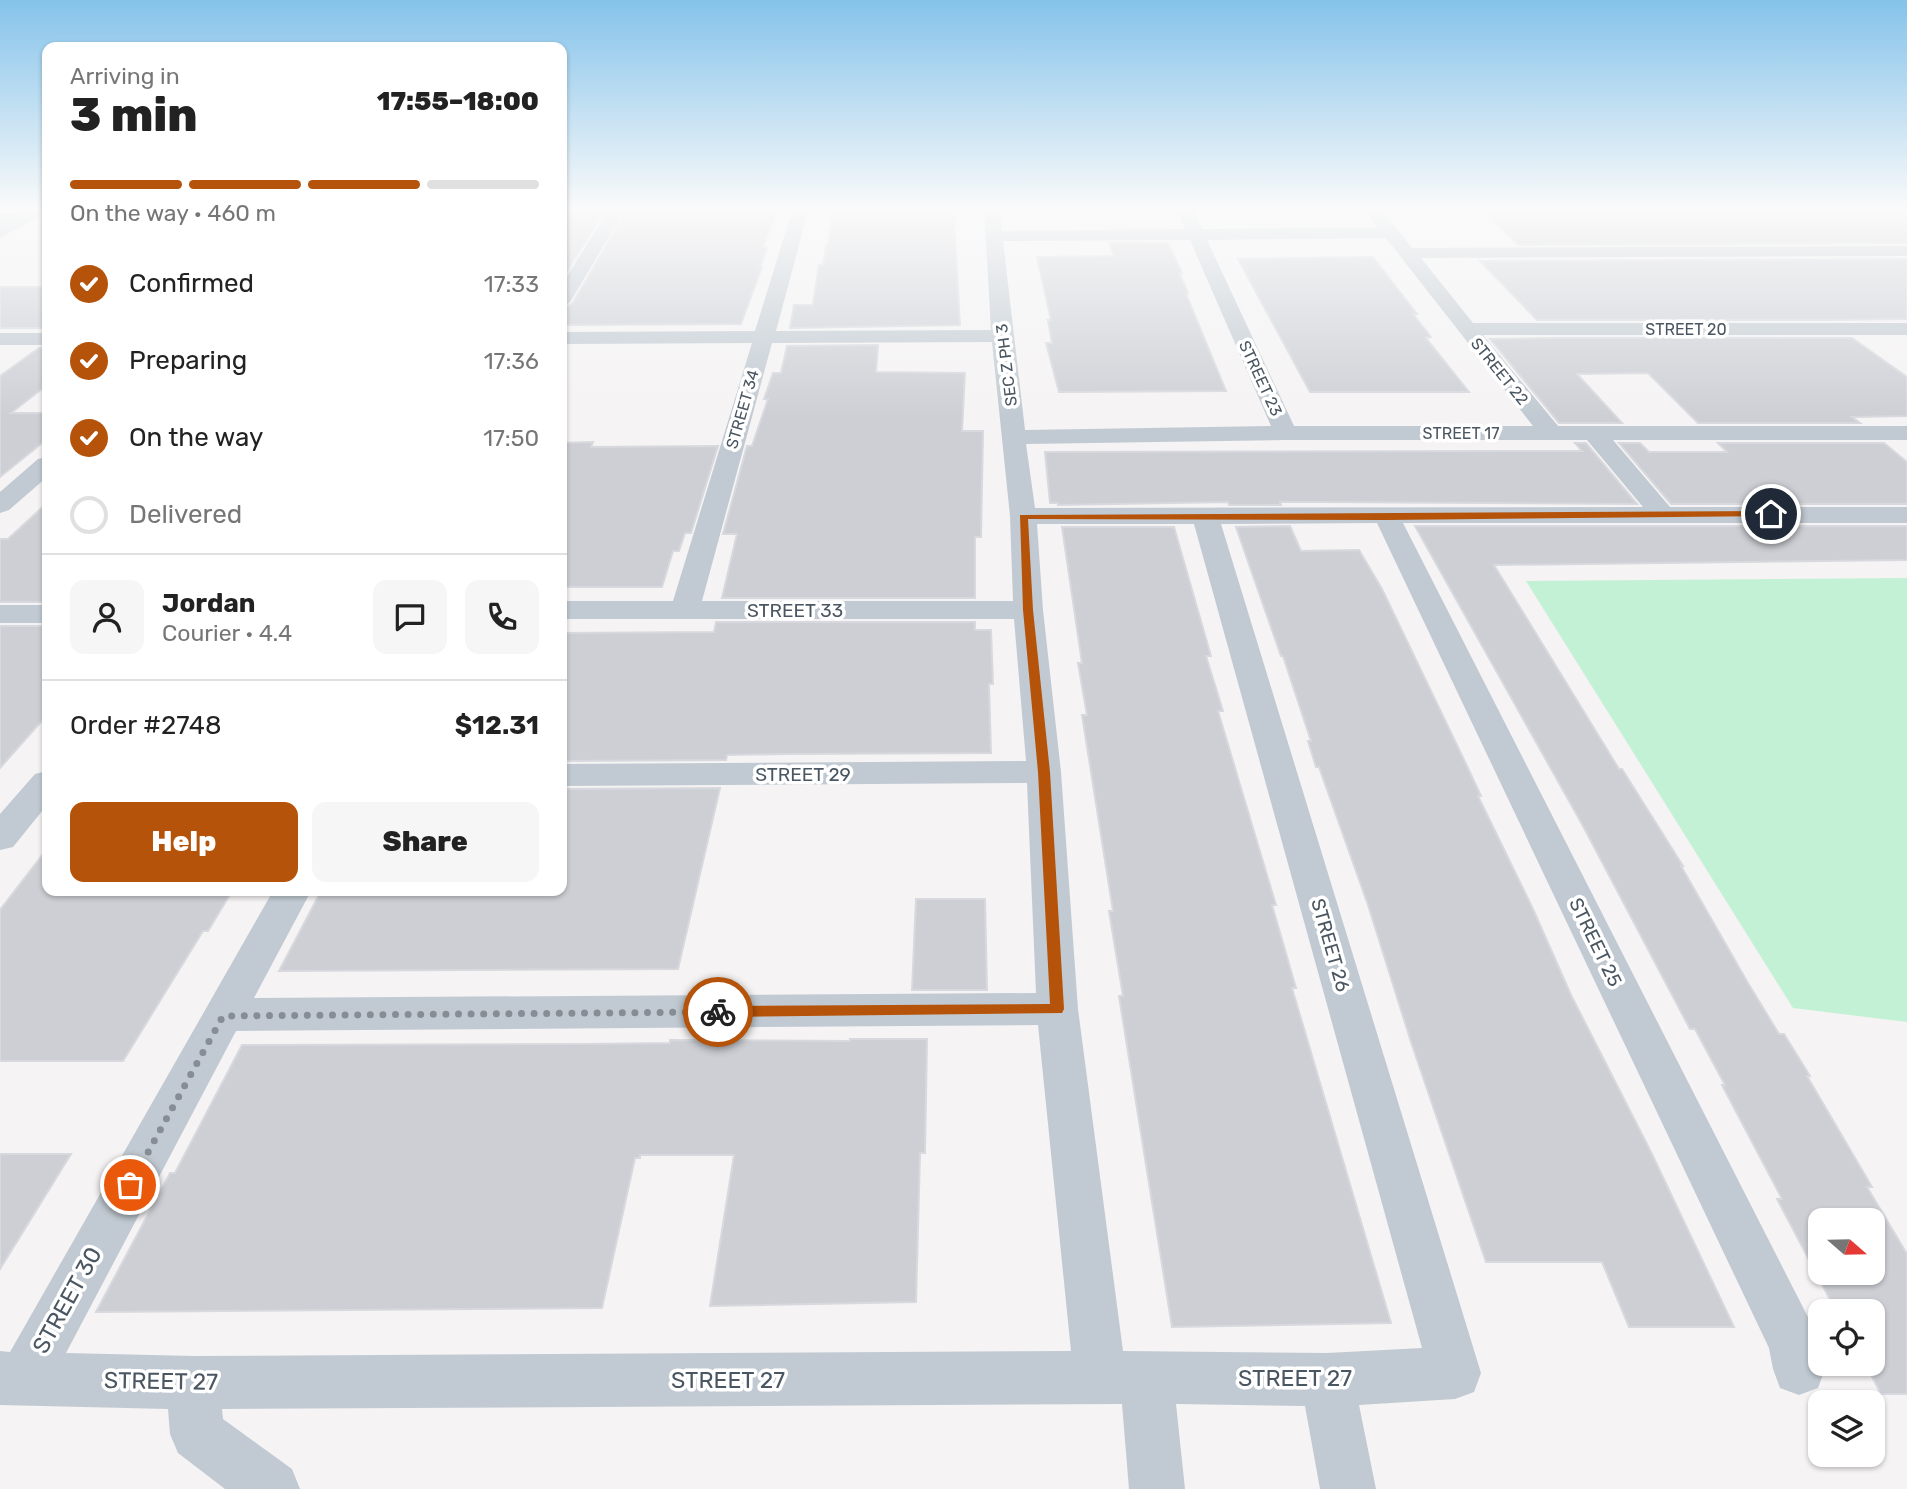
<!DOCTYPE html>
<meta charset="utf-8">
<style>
:root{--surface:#fff;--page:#f6f6f6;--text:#222;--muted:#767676;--line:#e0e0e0;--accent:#b45309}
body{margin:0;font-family:Rubik,sans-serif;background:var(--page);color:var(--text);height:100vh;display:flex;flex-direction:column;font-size:26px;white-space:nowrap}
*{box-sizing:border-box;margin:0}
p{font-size:23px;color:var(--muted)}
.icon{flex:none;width:38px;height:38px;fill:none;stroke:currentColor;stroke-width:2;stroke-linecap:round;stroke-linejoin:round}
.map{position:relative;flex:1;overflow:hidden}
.sheet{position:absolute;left:42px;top:42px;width:525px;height:854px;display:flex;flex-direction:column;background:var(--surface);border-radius:14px;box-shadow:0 2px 5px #0004}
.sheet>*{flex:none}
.needle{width:46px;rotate:110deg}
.tools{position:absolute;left:1808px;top:1208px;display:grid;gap:14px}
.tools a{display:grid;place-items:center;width:77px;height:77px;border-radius:14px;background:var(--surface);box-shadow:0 2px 5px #0004;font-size:35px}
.pin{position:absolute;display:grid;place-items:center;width:60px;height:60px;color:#fff;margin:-30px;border:4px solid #fff;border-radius:50%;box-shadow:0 2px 7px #0007}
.courier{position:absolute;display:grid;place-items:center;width:70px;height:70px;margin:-35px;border:5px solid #b45309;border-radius:50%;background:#fff;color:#222;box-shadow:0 2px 9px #0007}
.head em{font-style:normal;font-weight:800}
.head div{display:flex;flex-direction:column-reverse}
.head{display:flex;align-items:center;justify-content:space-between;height:119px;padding:0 28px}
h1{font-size:46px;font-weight:800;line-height:52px}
.bar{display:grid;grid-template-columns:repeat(4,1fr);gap:10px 7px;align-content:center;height:84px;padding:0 28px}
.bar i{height:9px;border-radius:5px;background:var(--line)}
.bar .active{background:var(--accent)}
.bar p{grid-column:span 4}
.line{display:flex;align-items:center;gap:18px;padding:0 28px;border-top:2px solid var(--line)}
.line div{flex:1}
.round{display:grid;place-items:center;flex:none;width:74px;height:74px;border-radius:14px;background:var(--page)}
ol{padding:0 28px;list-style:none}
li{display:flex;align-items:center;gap:21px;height:77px}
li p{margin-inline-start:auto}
li .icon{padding:7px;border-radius:50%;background:var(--accent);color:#fff;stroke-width:4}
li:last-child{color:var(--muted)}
li i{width:38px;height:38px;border:4px solid var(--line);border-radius:50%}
.primary-button{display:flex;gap:14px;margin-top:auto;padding:14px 28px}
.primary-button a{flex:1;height:80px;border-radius:14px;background:var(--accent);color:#fff;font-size:28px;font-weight:800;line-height:80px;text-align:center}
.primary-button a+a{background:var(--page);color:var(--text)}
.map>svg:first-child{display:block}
.green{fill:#c3f1d5}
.building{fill:#cdcfd5;stroke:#d7d9de;stroke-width:2;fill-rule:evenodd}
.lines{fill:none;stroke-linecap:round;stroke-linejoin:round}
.street{fill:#c1cad2;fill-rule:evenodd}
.secondary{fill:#c1cbd6;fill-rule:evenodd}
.route{fill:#b45309}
.done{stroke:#868d94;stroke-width:7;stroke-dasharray:0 12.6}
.labels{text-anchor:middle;stroke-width:7;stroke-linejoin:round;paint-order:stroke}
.far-street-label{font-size:16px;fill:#4a5661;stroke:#fff}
.street-label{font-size:19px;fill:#4a5661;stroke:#fff}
.near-street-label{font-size:23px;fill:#4a5661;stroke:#fff}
</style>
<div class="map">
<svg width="1907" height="1489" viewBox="0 0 1907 1489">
<rect width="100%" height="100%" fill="#f5f3f3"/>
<path class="green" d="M1907 578V1022L1793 1008 1526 581Z"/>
<path class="building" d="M562 208H607L562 279Z
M628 208H778L763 247 767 248 760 267H762L741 324 562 325V307L570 306 574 301Z
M833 208H890L889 214H954L960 325 790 328 794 305H813L819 265H823L826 246H828Z
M1481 208H1886L1907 222V243L1518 245Z
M1109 243H1168L1182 273H1179L1188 293 1186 294 1226 391 1059 392 1046 343H1052L1048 320H1051L1037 257 1114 256Z
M1373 257 1417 314H1413L1431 337 1426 338 1469 392H1310L1238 259Z
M1907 259V319L1827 320H1537L1480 261Z
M0 287H47V328H0Z
M1553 338H1852L1907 377V416L1852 417 1860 423H1698L1648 373 1577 374 1622 423H1559L1490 339Z
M878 345 876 372 965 373 962 431H983L981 537H975V598H722L737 534H723L747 446H752L768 399H764L773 373H781L787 346Z
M39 348H47V385L11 413H47V439L0 477V376Z
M593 442 591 447 718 446 691 533H685L679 551H673L662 587H562V443Z
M1575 443H1586L1637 504 1321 502H1280L1281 505H1229L1228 502 1058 505V503H1050L1045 452 1582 451Z
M1619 443H1640L1649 452H1727L1718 443H1884L1907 462V504H1671Z
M47 503V602H0V539H8Z
M1290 526 1301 551 1359 550 1382 589 1467 766 1481 796H1478L1533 909 1571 995 1651 1152 1734 1327H1629L1602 1262H1486L1411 1042 1368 905 1319 767H1316L1308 741H1311L1283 656H1281L1236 527Z
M1415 526H1907V560L1494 565 1619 769H1622L1683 866H1681L1748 983 1779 1034H1784L1810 1076H1807L1872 1187H1867L1907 1254V1394H1881L1865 1363H1872V1311H1836L1777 1199H1782L1722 1085H1725L1695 1029H1690L1583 826ZM1820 1220H1872V1272H1820Z
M1062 527H1174L1211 656H1206L1223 711H1218L1276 905H1272L1296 988H1292L1391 1323 1172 1327 1119 996H1123L1109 911H1113L1082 715H1087L1078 663H1082Z
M716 622H975V630H991L993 684H989L991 753 785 754 727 755 726 760 562 761V633L714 632Z
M0 626H47V715L0 768Z
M720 788 678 969 279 971 321 891H562V789Z
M47 849V891H232L208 931H203L123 1061H0V910Z
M916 899H985L987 990H912Z
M850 1039H927L925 1153H920L916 1302 710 1306 734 1155H640V1158H635L602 1308 96 1312 170 1173H175L242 1045 587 1044 670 1043V1040L850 1041Z
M0 1154H71L0 1269Z"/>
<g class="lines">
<path class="street" d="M610 208H626L572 299 569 303 562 305V284Z
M793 208H809L776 331 991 330 984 208H1000L1002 231 1185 229 1176 208H1192L1202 229 1378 228 1363 208H1380L1412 248 1907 246V256L1421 258 1473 323H1907V335H1483L1558 426H1907V440H1613L1670 507H1907V523H1403L1813 1327 1820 1342V1363H1824L1825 1369 1818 1388 1799 1395 1780 1388 1773 1369 1769 1348 1377 523 1221 524 1481 1373 1474 1392 1455 1399 1359 1405 1376 1489H1320L1305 1406 1176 1404 1185 1489H1129L1122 1404 222 1409 223 1419 292 1469 300 1489H225L178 1453 170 1434 168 1409 0 1405V1351L10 1352 273 891H311L254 998 1036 993 1027 783 562 786V764L1026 761 1014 619H562V601H673L752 343 562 344V332L755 331ZM1386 238 1533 426H1294L1207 240ZM1190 240 1271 426 1025 430 1003 241ZM992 342 1010 516 1013 601H702L772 343ZM1286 440H1587L1643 507 1035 508 1026 444ZM1037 524H1194L1422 1348 1327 1353 1123 1351 1078 1009 1061 772 1043 610ZM1038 1025 1071 1351 193 1356 66 1353 236 1031Z
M0 214H23L31 219 23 224H0Z
M0 333H47V345H0Z
M47 457V477L9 510 0 513V492L38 459Z
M0 605H47V623H0Z
M47 771V805L13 847 0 850V814L35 774Z"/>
<path class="secondary" d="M27 208H47V212L0 238V224Z
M1889 208H1907V219Z"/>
</g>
<linearGradient id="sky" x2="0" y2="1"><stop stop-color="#85c3ea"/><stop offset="0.5" stop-color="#fafafa"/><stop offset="1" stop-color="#fafafa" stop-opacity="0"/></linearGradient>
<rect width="1907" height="417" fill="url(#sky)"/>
<path class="route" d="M1771 511 1775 514 1774 516 1387 520 1028 519 1033 610 1050 772 1064 1009 1062 1013 718 1017 711 1012 718 1006 1050 1004 1038 772 1023 610 1020 515Z"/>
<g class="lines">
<path class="done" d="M130 1185 223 1016 718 1012"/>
</g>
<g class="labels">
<g class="far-street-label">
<text x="1686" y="335">STREET 20</text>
<text transform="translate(1006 365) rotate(-97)" y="6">SEC Z PH 3</text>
<text transform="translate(1500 371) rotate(51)" y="6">STREET 22</text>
<text transform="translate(1261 378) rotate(65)" y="6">STREET 23</text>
<text transform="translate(742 409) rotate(-74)" y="6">STREET 34</text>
<text x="1461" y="439">STREET 17</text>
</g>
<g class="street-label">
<text x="795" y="617">STREET 33</text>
<text x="803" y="781">STREET 29</text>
<text transform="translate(1596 942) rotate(64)" y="7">STREET 25</text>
<text transform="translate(1331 945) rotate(74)" y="7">STREET 26</text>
</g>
<g class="near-street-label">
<text transform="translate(67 1300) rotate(-61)" y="8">STREET 30</text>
<text x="1295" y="1386">STREET 27</text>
<text x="728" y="1388">STREET 27</text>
<text transform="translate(161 1381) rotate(1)" y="8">STREET 27</text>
</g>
</g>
</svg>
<div class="tools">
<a><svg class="needle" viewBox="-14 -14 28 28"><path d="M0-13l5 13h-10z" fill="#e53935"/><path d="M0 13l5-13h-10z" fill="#767676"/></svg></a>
<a><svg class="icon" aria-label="locate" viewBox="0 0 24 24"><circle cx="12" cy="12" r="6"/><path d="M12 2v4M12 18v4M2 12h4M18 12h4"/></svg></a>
<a><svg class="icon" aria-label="layers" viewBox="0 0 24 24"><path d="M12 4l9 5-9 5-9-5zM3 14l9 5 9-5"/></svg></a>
</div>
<div class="pin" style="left:130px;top:1185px;background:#ea580c"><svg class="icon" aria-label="bag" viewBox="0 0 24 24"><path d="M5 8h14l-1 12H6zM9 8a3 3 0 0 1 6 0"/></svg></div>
<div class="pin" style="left:1771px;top:514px;background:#1f2937"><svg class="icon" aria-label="home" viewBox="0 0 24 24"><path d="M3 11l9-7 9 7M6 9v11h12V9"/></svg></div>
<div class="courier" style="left:718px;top:1012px"><svg class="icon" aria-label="bike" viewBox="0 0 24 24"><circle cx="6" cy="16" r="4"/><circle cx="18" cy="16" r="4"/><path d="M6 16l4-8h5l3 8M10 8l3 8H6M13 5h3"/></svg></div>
<section class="sheet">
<div class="head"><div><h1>3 min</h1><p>Arriving in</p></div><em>17:55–18:00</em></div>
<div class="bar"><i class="active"></i><i class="active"></i><i class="active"></i><i></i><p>On the way · 460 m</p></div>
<ol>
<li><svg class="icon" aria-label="check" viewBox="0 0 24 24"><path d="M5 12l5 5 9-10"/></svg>Confirmed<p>17:33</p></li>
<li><svg class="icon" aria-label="check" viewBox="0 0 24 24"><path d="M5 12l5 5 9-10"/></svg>Preparing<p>17:36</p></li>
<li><svg class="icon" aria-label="check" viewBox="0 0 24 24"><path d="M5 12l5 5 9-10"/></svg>On the way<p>17:50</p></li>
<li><i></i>Delivered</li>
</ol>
<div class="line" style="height:126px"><a class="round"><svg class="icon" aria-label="person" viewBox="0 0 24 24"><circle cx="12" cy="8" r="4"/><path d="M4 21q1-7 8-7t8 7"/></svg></a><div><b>Jordan</b><p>Courier · 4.4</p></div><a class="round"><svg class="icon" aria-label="chat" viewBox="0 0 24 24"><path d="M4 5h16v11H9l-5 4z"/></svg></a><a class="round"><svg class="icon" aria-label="phone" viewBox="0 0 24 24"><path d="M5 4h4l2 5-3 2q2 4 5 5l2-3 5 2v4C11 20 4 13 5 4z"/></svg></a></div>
<div class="line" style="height:91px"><div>Order #2748</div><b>$12.31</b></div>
<div class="primary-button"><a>Help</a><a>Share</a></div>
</section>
</div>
